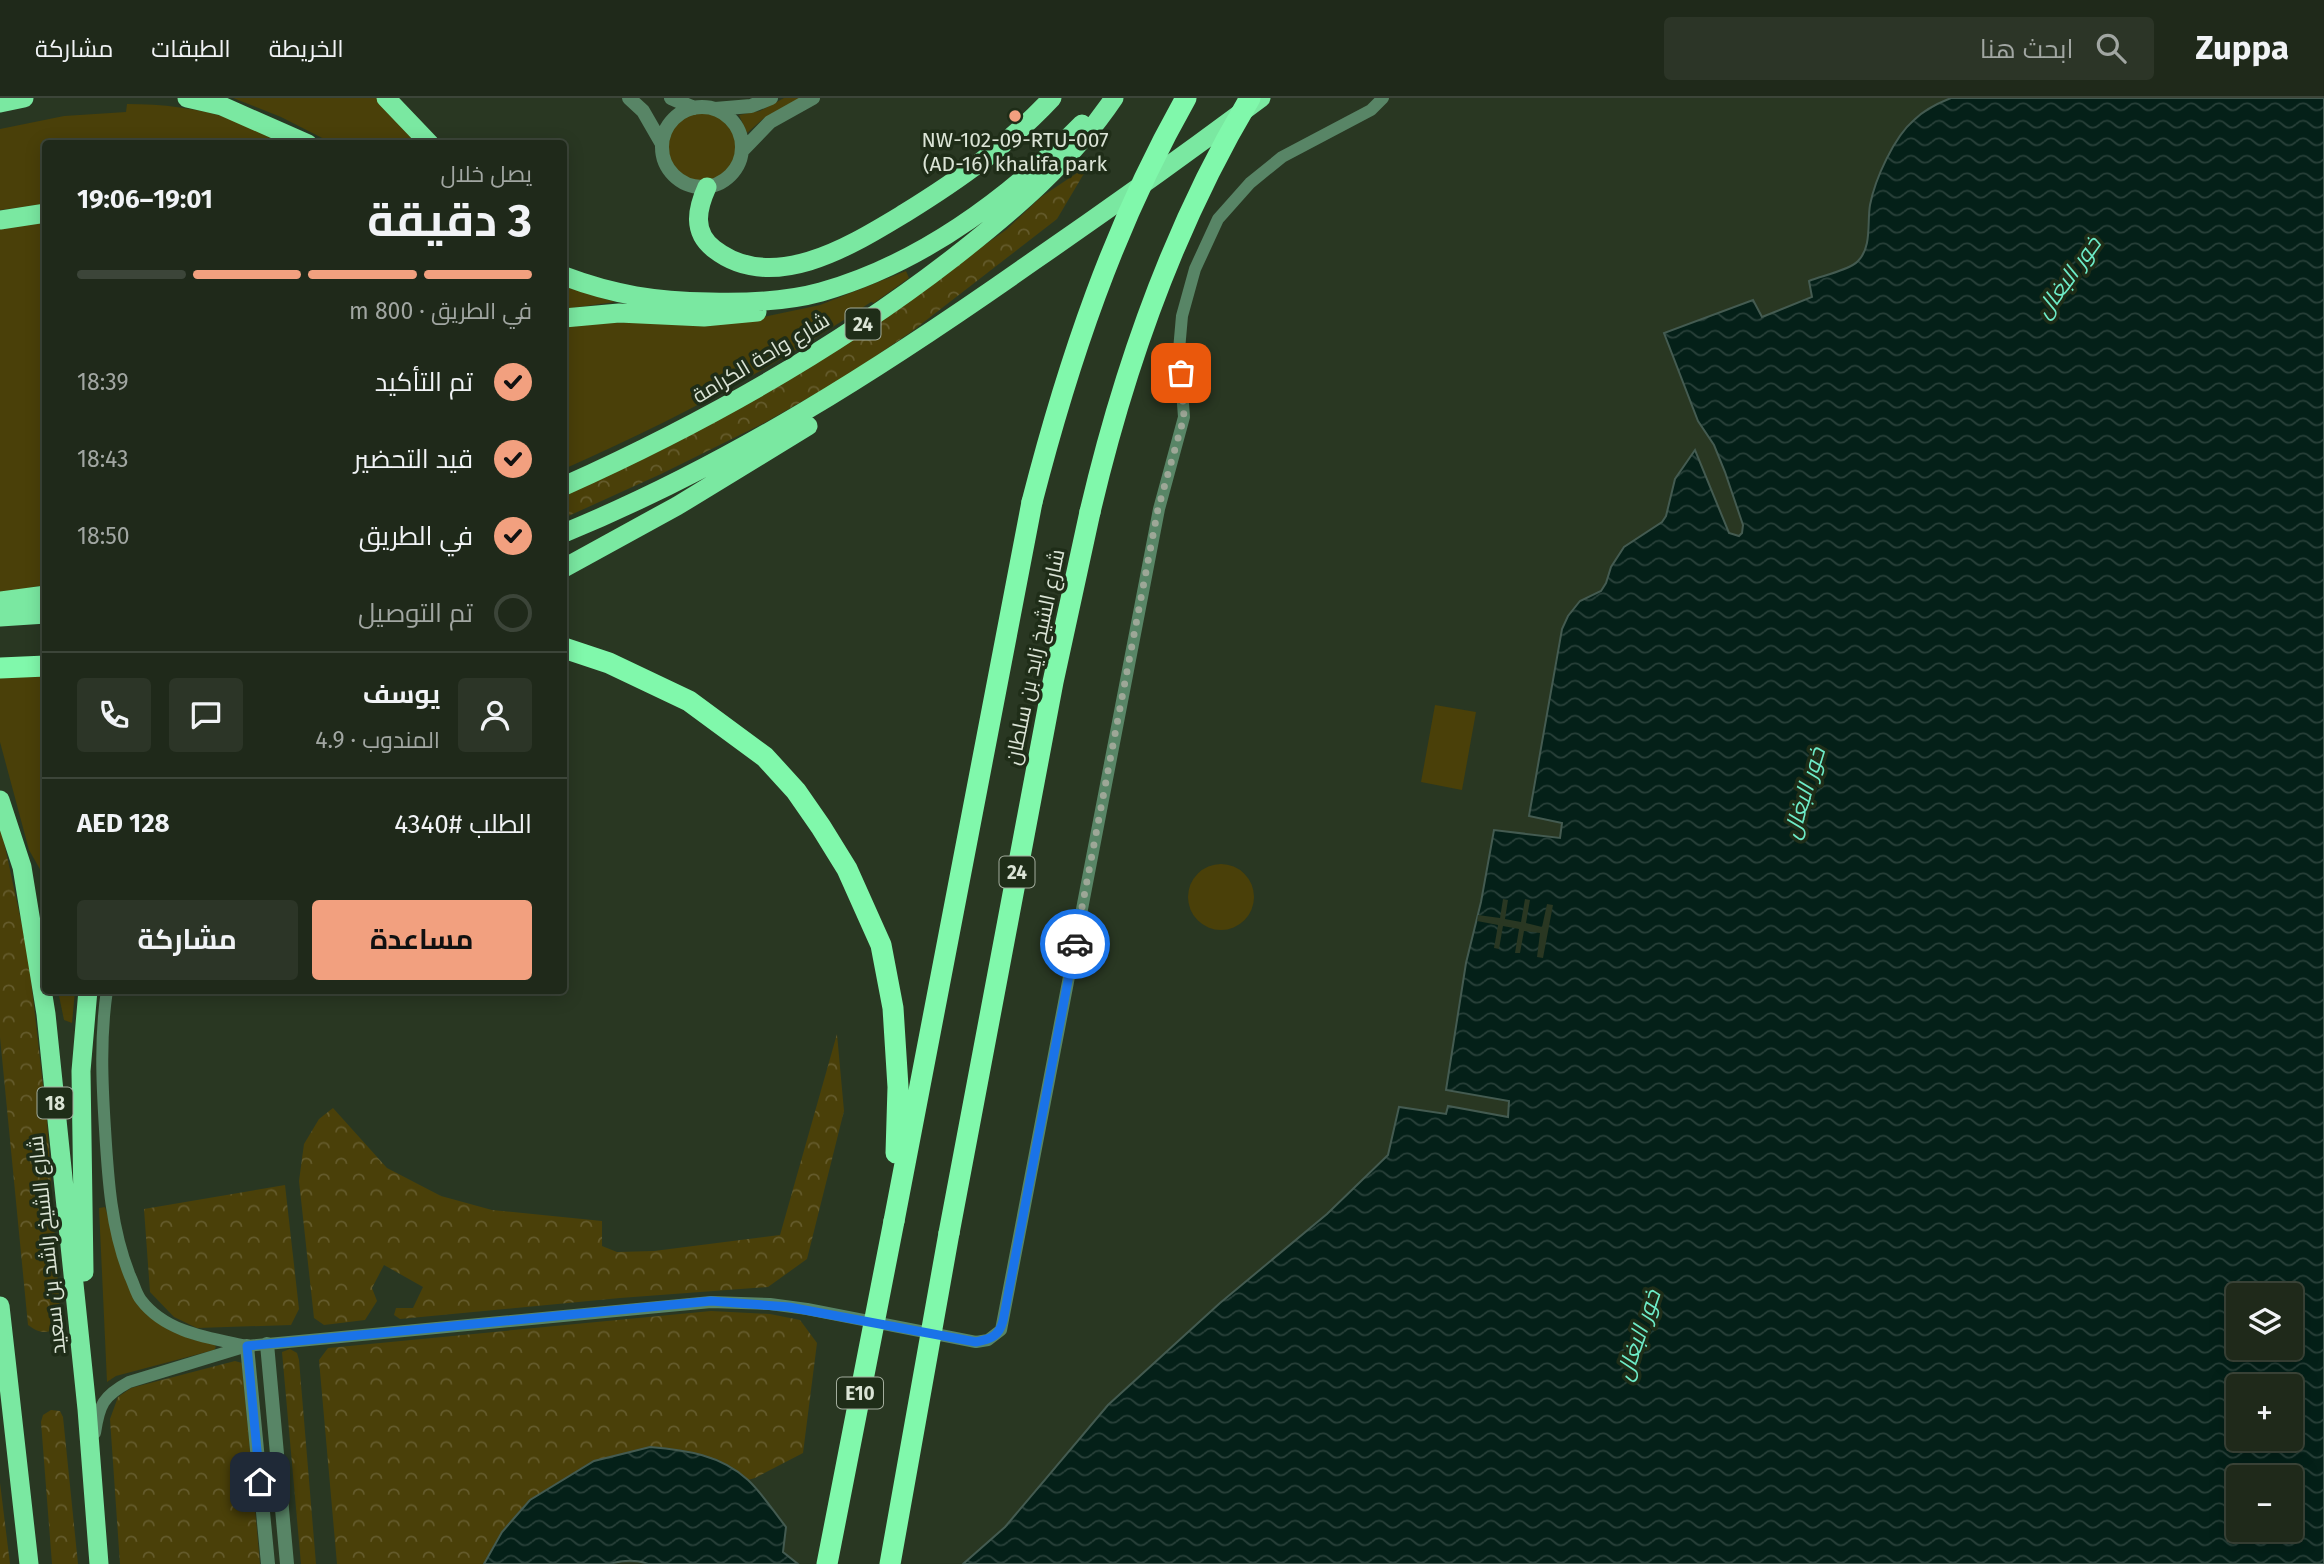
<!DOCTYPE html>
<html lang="ar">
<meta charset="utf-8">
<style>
:root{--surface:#1f291a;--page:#2c3527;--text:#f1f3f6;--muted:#a1a6a2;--line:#3c4539;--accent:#f2a07f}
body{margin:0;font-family:"Fira Sans",Cairo,sans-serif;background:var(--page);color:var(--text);direction:rtl;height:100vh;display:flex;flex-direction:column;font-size:26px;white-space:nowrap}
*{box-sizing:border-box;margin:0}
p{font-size:23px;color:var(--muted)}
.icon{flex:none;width:38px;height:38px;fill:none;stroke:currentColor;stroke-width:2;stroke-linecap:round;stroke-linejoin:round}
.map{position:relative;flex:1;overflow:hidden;direction:ltr}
.panel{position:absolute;left:42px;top:42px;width:525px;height:854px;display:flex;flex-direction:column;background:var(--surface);border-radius:7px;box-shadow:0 4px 18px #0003,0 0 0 2px var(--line);direction:rtl}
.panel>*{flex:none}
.buttons{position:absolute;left:2226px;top:1185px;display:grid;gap:14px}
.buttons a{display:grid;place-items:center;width:77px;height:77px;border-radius:7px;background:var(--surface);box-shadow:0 4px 18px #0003,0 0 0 2px var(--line);font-size:35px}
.pin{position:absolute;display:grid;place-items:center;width:60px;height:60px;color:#fff;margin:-30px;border-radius:14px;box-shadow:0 4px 10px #0006}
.courier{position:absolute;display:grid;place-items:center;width:70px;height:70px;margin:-35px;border:5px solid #1a73e8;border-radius:50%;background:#fff;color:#222;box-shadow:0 2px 9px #0007}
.headline em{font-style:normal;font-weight:700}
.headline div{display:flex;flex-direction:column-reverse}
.headline{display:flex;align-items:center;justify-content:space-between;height:119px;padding:0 35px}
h1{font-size:46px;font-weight:700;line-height:52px}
.bar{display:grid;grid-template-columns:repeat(4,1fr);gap:10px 7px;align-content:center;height:84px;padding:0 35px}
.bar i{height:9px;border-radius:5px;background:var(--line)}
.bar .selected{background:var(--accent)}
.bar p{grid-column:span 4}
.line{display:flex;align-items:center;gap:18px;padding:0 35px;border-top:2px solid var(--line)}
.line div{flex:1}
.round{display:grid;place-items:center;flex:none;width:74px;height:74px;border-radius:7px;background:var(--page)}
ol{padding:0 35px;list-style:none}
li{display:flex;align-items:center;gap:21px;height:77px}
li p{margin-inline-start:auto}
li .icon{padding:7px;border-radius:50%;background:var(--accent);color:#111;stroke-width:4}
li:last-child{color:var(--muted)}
li i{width:38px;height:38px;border:4px solid var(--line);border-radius:50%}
.cta{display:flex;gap:14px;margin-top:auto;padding:14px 35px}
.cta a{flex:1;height:80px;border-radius:7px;background:var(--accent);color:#111;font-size:28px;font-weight:700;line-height:80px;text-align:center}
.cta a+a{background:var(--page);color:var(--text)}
header{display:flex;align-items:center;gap:42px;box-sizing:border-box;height:98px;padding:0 35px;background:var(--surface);border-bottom:2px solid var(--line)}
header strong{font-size:33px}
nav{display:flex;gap:38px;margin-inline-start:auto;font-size:24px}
.search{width:490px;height:63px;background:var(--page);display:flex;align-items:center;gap:18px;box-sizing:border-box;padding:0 24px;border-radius:7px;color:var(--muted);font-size:26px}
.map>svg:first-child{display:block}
.green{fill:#4a4009}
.forest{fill:url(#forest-crowns)}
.water{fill:url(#water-waves);stroke:#445b51;stroke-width:2;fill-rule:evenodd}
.pier{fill:#293722}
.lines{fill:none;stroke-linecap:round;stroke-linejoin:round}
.minor{stroke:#588566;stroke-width:12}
.tertiary{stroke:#588566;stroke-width:14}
.trunk{stroke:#7ae8a1;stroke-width:19}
.motorway{stroke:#80f8ab;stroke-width:21}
.motorway-bridge{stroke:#80f8ab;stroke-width:21}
.done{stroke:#9da797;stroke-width:7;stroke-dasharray:0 12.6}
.route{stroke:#1a73e8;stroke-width:9}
.poi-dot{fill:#f2a07f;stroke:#1f2d18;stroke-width:2.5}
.labels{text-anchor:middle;stroke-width:7;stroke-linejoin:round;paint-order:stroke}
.shield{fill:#1f2d18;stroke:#a3ad9d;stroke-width:2}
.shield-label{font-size:19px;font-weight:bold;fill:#dbe4d6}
.poi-label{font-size:21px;fill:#dbe4d6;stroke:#1f2d18}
.street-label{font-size:21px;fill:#dbe4d6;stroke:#1f2d18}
.water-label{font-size:23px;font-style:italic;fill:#6debc7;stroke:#1f2d18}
</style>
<header>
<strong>Zuppa</strong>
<div class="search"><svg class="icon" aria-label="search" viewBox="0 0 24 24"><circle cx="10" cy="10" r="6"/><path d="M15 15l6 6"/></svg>ابحث هنا</div>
<nav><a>الخريطة</a><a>الطبقات</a><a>مشاركة</a></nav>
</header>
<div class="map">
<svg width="2324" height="1466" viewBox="0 0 2324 1466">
<defs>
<pattern id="forest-crowns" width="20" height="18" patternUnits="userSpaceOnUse" patternTransform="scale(1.75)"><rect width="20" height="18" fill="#4a4009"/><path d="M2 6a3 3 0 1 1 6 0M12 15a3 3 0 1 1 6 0" fill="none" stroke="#645b2c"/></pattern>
<pattern id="water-waves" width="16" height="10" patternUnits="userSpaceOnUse" patternTransform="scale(1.75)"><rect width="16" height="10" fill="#042018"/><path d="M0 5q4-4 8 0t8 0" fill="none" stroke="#284039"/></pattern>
</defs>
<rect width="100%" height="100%" fill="#293722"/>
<path class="green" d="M233 0H377L418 45H332L281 19Z
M784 0H800L764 20 747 35 739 17 760 13Z
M127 6C162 6 198 10 232 21 251 28 270 37 288 45L46 46 45 106 0 112V31L64 18 126 14Z
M667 50a35 35 0 1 1 70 0a35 35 0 1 1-70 0Z
M45 124V487L0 495V131Z
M906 173 909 180 874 205 871 204C774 270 671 324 564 371V227L579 225 745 223 820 207Z
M564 188 615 204 564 211Z
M45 576V780L29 752 0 644V577Z
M1435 607 1476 614 1462 692 1421 684Z
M1188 799a33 33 0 1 1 66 0a33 33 0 1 1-66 0Z
M58 893H75L72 925 64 922Z
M105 1109 136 1205 167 1231 194 1242 213 1245 216 1249 214 1252 116 1278 107 1284 99 1110Z"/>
<path class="forest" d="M1089 67 1057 121 911 234 845 279 764 325 661 376 564 420V390L796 277 1006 132 1041 99Z
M0 726 28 855 47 1023 60 1214 58 1229C46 1237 39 1235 28 1227L0 939Z
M837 936 844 1013 807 1161 768 1189 620 1200 400 1221 394 1217 396 1210H413L423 1189 384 1167 372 1190 377 1203 365 1222 324 1227 314 1220 299 1083 304 1046 319 1021 333 1010 387 1070 441 1098 492 1112 602 1123V1148L617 1154 654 1153 780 1137Z
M285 1087 299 1211 291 1227 197 1230 174 1219 150 1194 144 1111Z
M711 1213 770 1216 800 1222 817 1245 803 1355 755 1380 748 1382 717 1361 502 1434 484 1466H337L319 1262 328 1250Z
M290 1251 297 1255 299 1262 316 1466H301L282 1254Z
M235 1263 242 1265 260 1466H120L110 1321 118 1299 131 1290Z
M51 1312 60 1313 63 1319 78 1466H52L41 1324 43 1317Z
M0 1385 10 1466H0Z"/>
<path class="water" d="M1951 0H2324V1466H963L1005 1429 1108 1307 1220 1205 1327 1116 1388 1057 1399 1009 1446 1016 1448 1008 1508 1019 1509 1003 1446 992 1466 865 1481 804 1494 732 1560 740 1562 725 1529 718 1562 531 1568 518 1580 503 1601 493 1606 485 1611 469 1624 449 1662 424 1666 418 1675 381 1695 352 1729 435 1739 438 1742 435 1743 427 1725 374 1714 347 1698 323 1664 235 1753 202 1762 219 1812 199 1809 183C1821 178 1850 172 1858 163 1872 149 1867 125 1870 107 1875 81 1894 39 1914 22 1924 12 1938 5 1951 0ZM2238 1197H2291V1250H2238ZM2238 1288H2291V1340H2238ZM2238 1379H2291V1432H2238Z
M650 1349C686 1352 721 1357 748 1382 762 1395 774 1414 786 1429L783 1454 798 1466H648C635 1461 623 1462 610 1466H484L502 1434 530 1402 594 1363Z"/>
<path class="pier" d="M1503 801 1508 802 1505 821 1521 824 1525 801 1530 802 1526 825 1542 829 1547 806 1553 807 1543 860 1537 859 1540 835 1524 833 1520 855H1515L1519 831 1503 828 1499 851 1494 850 1498 827 1477 823 1478 817 1500 820Z"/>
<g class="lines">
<path class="minor" d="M107 892C100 939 102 984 105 1031 108 1081 111 1131 130 1178 134 1186 136 1196 141 1202 166 1235 210 1240 247 1248
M95 1335C99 1307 103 1298 129 1284L247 1248 711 1204 770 1206 807 1211 976 1244 988 1242 1001 1232 1159 411 1184 319 1179 252 1182 218 1195 171 1218 121 1250 85 1282 59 1371 12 1383 0"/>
<path class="tertiary" d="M629 0 643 13 662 46
M671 0 694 10
M662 49a40 40 0 1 1 80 0a40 40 0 1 1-80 0Z
M715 11 751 8 771 0
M742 53 770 24 813 0
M267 1246 287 1466
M247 1248 268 1466"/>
<path class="trunk" d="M187 0 222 8 308 46
M386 0 430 46
M0 5 24 0
M707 89C697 111 692 134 714 151 773 197 852 147 905 115 960 81 1008 47 1052 0
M0 122 46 115
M564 178C614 197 656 203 710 204 746 205 785 204 821 194 923 165 1009 100 1082 26
M564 220 619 215 704 219 757 214
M564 388C702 326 833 253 953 160 1013 113 1071 64 1114 0
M564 435C732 366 884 268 1032 164 1109 111 1186 56 1261 0
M564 470 677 408 808 328
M0 503 46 497
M0 519 46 516
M0 702 22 769 46 916 87 1311 99 1466
M84 1174 81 973 88 892
M0 1208 29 1466"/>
<path class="motorway" d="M564 550 609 565 689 603 765 659 796 693 821 729 847 771 881 847 893 910 898 989 896 1055
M0 570 46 568
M894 1123 1032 404
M949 1135 1053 584 1090 414"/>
<path class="motorway-bridge" d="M1032 404C1068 264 1114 127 1186 0
M1090 414C1124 269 1173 129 1250 0
M827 1466 894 1123
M890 1466 949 1135"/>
</g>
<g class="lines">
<path class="done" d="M1075 846 1158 411 1184 319 1181 275"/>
<path class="route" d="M260 1384 247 1248 711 1203 789 1209 976 1244C991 1241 999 1238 1003 1223L1075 846"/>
</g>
<circle class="poi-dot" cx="1015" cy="18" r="7"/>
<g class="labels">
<g class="shield">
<rect x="845.5" y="210.5" width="35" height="31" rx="5"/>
<rect x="999.5" y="758.5" width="35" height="31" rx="5"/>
<rect x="37.5" y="989.5" width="35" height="31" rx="5"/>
<rect x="837" y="1279.5" width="46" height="31" rx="5"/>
</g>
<g class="shield-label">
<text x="863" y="233">24</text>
<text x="1017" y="781">24</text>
<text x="55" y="1012">18</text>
<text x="860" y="1302">E10</text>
</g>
<g class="poi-label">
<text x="1015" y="49">NW-102-09-RTU-007<tspan x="1015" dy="24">(AD-16) khalifa park</tspan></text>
</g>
<g class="street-label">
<text transform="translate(761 260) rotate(-31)" y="7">شارع واحة الكرامة</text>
<text transform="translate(1035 559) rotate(-78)" y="7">شارع الشيخ زايد بن سلطان</text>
<text transform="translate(47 1147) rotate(-96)" y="7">شارع الشيخ راشد بن سعيد</text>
</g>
<g class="water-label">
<text transform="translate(2068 179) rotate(-54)" y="8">خور البغال</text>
<text transform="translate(1804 695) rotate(-73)" y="8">خور البغال</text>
<text transform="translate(1638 1237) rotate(-71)" y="8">خور البغال</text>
</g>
</g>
</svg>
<div class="buttons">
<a><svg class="icon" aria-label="layers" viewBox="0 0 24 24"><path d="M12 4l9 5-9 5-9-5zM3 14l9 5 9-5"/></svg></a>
<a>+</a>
<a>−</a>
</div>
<div class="pin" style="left:1181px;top:275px;background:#ea580c"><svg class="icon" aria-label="bag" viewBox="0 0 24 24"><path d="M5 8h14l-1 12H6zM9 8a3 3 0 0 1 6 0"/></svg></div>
<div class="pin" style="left:260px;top:1384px;background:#1f2937"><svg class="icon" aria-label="home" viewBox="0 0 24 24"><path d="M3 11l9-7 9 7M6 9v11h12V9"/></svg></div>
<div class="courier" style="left:1075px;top:846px"><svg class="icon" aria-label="car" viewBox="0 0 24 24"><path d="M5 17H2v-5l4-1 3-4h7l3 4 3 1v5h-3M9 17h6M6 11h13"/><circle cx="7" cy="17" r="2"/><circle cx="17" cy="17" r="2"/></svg></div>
<section class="panel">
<div class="headline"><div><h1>3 دقيقة</h1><p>يصل خلال</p></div><em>19:01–19:06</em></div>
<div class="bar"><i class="selected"></i><i class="selected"></i><i class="selected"></i><i></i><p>في الطريق · 800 m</p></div>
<ol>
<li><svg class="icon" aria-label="check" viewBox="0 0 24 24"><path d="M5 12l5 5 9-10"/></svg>تم التأكيد<p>18:39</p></li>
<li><svg class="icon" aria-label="check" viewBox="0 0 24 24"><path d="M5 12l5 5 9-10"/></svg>قيد التحضير<p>18:43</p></li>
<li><svg class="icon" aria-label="check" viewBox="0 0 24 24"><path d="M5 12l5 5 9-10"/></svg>في الطريق<p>18:50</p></li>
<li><i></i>تم التوصيل</li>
</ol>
<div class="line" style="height:126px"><a class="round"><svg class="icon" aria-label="person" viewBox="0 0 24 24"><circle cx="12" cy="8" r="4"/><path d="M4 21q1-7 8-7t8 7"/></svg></a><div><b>يوسف</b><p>المندوب · 4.9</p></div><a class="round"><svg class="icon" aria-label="chat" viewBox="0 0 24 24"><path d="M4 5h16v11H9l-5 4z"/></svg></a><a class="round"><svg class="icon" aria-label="phone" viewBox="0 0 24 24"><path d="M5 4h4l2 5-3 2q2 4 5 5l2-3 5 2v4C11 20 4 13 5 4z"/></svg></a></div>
<div class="line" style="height:91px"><div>الطلب #4340</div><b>AED 128</b></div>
<div class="cta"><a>مساعدة</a><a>مشاركة</a></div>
</section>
</div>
